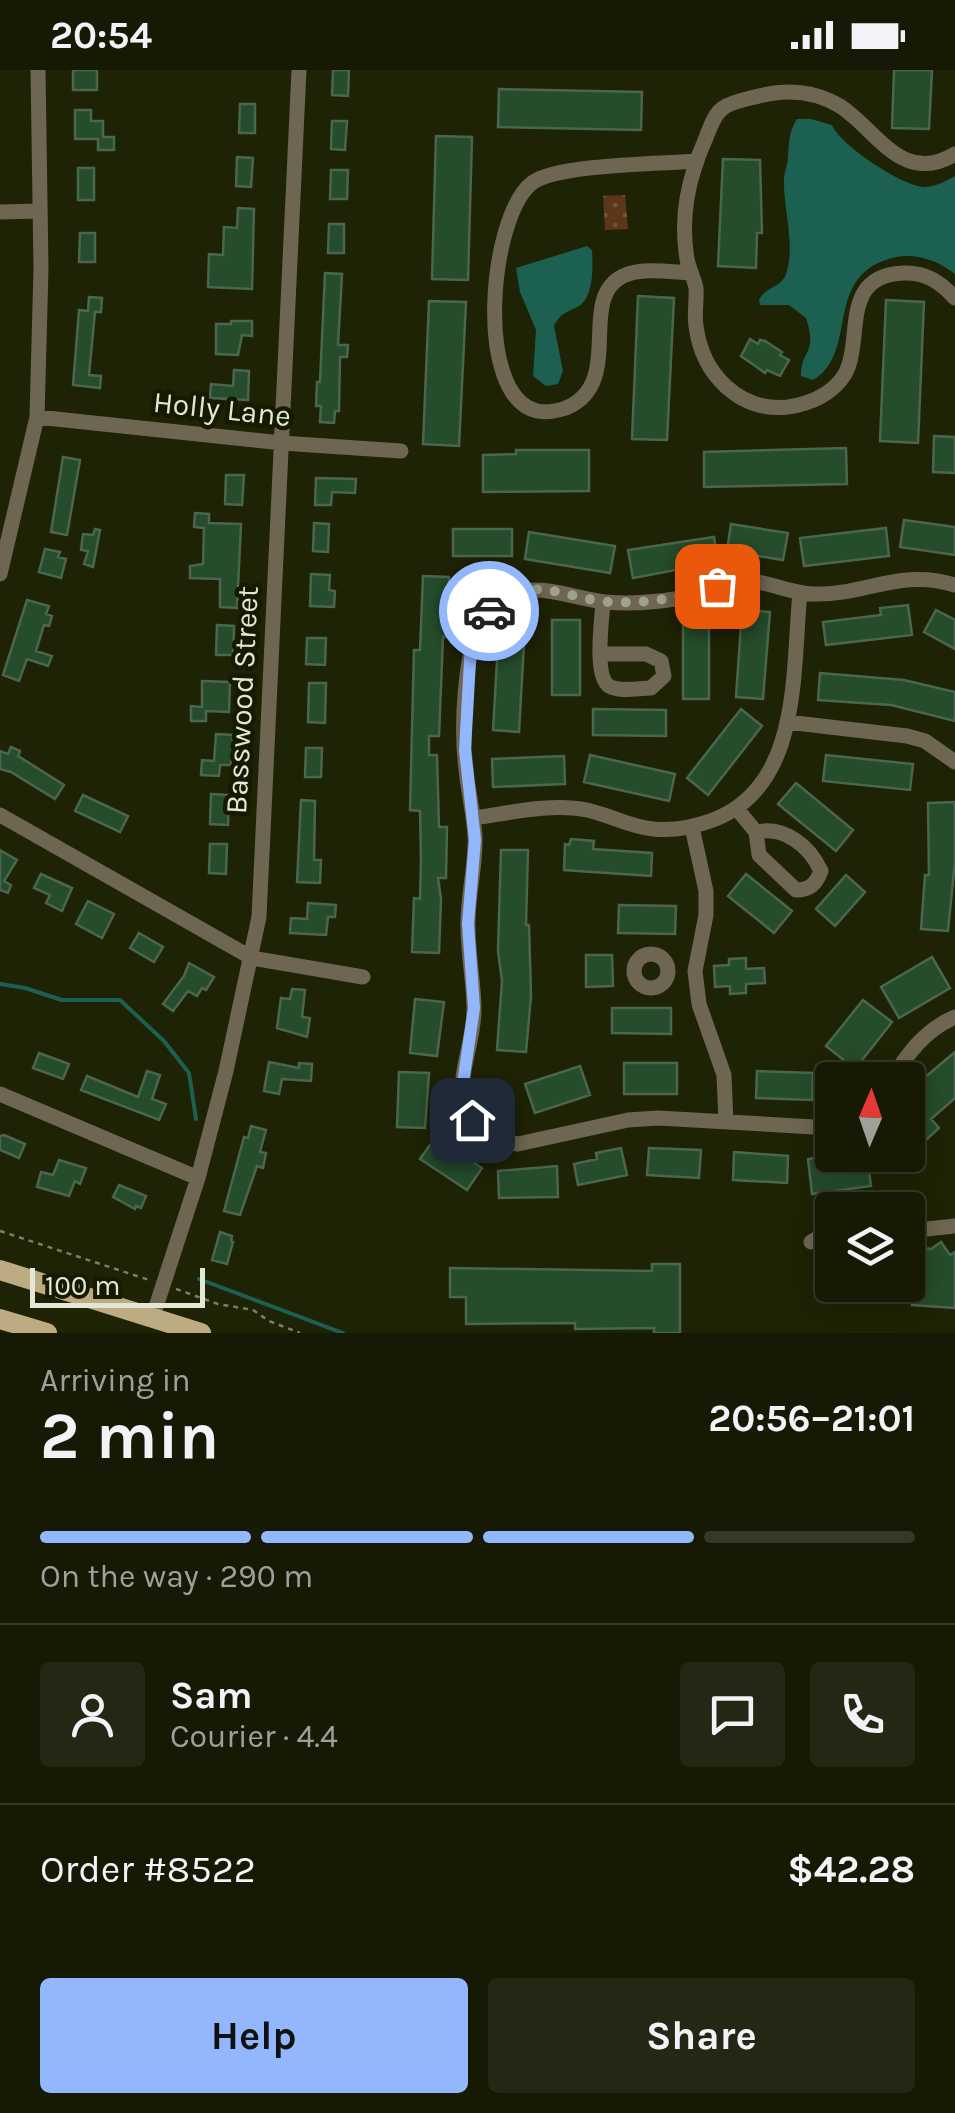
<!DOCTYPE html>
<meta charset="utf-8">
<style>
:root{--surface:#161a04;--page:#232713;--text:#f1f3f6;--muted:#9ea19a;--line:#353826;--accent:#93b7fd}
body{margin:0;font-family:Karla,sans-serif;background:var(--page);color:var(--text);height:100vh;display:flex;flex-direction:column;font-size:38px;white-space:nowrap}
*{box-sizing:border-box;margin:0}
p{font-size:32px;color:var(--muted)}
.icon{flex:none;width:55px;height:55px;fill:none;stroke:currentColor;stroke-width:2;stroke-linecap:round;stroke-linejoin:round}
.map{position:relative;height:1263px;overflow:hidden}
.side{display:flex;flex-direction:column;background:var(--surface);flex:1}
.side>*{flex:none}
.needle{width:65px;rotate:2deg}
.buttons{position:absolute;left:815px;top:992px;display:grid;gap:20px}
.buttons a{display:grid;place-items:center;width:110px;height:110px;border-radius:10px;background:var(--surface);box-shadow:0 5px 25px #0003,0 0 0 2px var(--line);font-size:50px}
.scale{position:absolute;left:30px;bottom:25px;width:175px;box-sizing:border-box;padding-left:10px;border:5px solid #e3e7d5;border-top:0;font-size:28px;line-height:35px;white-space:nowrap;color:#e3e7d5;-webkit-text-stroke:8px #151a00;paint-order:stroke}
.pin{position:absolute;display:grid;place-items:center;width:85px;height:85px;color:#fff;margin:-42px;border-radius:20px;box-shadow:0 5px 15px #0006}
.courier{position:absolute;display:grid;place-items:center;width:100px;height:100px;margin:-50px;border:8px solid #93b7fd;border-radius:50%;background:#fff;color:#222;box-shadow:0 2px 12px #0007}
.headline em{font-style:normal;font-weight:700}
.headline div{display:flex;flex-direction:column-reverse}
.headline{display:flex;align-items:center;justify-content:space-between;height:170px;padding:0 40px}
h1{font-size:65px;font-weight:700;line-height:75px}
.bar{display:grid;grid-template-columns:repeat(4,1fr);gap:15px 10px;align-content:center;height:120px;padding:0 40px}
.bar i{height:12px;border-radius:8px;background:var(--line)}
.bar .active{background:var(--accent)}
.bar p{grid-column:span 4}
.line{display:flex;align-items:center;gap:25px;padding:0 40px;border-top:2px solid var(--line)}
.line div{flex:1}
.round{display:grid;place-items:center;flex:none;width:105px;height:105px;border-radius:10px;background:var(--page)}
.button{display:flex;gap:20px;margin-top:auto;padding:20px 40px}
.button a{flex:1;height:115px;border-radius:10px;background:var(--accent);color:#111;font-size:40px;font-weight:700;line-height:115px;text-align:center}
.button a+a{background:var(--page);color:var(--text)}
.status{display:flex;justify-content:space-between;align-items:center;height:70px;padding:0 50px;background:var(--surface);direction:ltr}
.status svg{height:28px;fill:currentColor}
.map>svg:first-child{display:block}
.park{fill:url(#park-dots)}
.water{fill:#1b6051}
.lines{fill:none;stroke-linecap:round;stroke-linejoin:round}
.stream{stroke:#1b6051;stroke-width:4}
.building{fill:#254c2b;stroke:#4b664e;stroke-width:2.5}
.path{stroke:#7b7f67;stroke-width:2.5;stroke-dasharray:5 5;stroke-linecap:butt}
.minor{stroke:#6e6652;stroke-width:15}
.major{stroke:#bdac82;stroke-width:20}
.done{stroke:#9ea28c;stroke-width:10;stroke-dasharray:0 18}
.route{stroke:#93b7fd;stroke-width:12}
.labels{text-anchor:middle;stroke-width:9;stroke-linejoin:round;paint-order:stroke}
.street-label{font-size:30px;fill:#e3e7d5;stroke:#151a00}
</style>
<div class="status"><b>20:54</b><svg viewBox="0 0 49 12"><path d="M0 12V9h3v3zM5 12V6h3v6zM10 12V3h3v9zM15 12V0h3v12zM26 1h20v11H26zM47 4h2v5h-2z"/></svg></div>
<div class="map">
<svg width="955" height="1263" viewBox="0 0 955 1263">
<defs>
<pattern id="park-dots" width="8" height="8" patternUnits="userSpaceOnUse" patternTransform="scale(2.5)"><rect width="8" height="8" fill="#5b3717"/><path d="M2 2h.1M6 6h.1" fill="none" stroke="#725438" stroke-width="1.8" stroke-linecap="round"/></pattern>
</defs>
<rect width="100%" height="100%" fill="#1e2305"/>
<path class="park" d="M625 125 628 159 605 160 603 126Z"/>
<path class="water" d="M797 49H811L832 55C840 75 902 116 924 117 935 117 946 111 955 106V204C939 191 917 183 896 187 820 204 861 282 813 310L801 306C801 278 818 285 806 248L789 235H760L759 230C765 217 781 218 786 204 796 175 783 139 784 110 784 101 788 95 788 87 789 72 789 61 797 49Z
M587 176 592 180C593 195 594 227 579 236 567 243 561 242 554 256L563 301 558 314 546 316 533 306 536 260 520 222 516 198Z"/>
<g class="lines">
<path class="stream" d="M0 914 25 918 62 930H120L164 971 189 1003 196 1049
M199 1209 343 1263"/>
</g>
<path class="building" d="M73 0H97V20H73Z
M333 0H349L348 26 332 25Z
M894 0H932L929 59 892 58Z
M499 19 642 22 641 60 498 57Z
M240 34H255V63H239Z
M75 40H91V51H103V67H114V80H98V69H75Z
M332 51H347L345 80 331 79Z
M436 66 472 67 468 210 432 209Z
M237 87 253 88 251 117 236 116Z
M723 89 760 90 762 163H757L756 198 718 196Z
M78 98H94V130H78Z
M331 100H348L347 129H330Z
M238 138 254 139 252 219 208 217 209 184 223 185 224 157 237 158Z
M329 154H344V183H328Z
M80 163H95V192H79Z
M325 203 342 204 338 275H348L347 287H340L339 341H335L334 353 320 352 321 336H316L317 312H320Z
M638 226 674 228 667 370 632 369Z
M89 227 102 228 101 242H95L89 305 101 306 100 318 73 315 79 240 88 241Z
M886 230 924 232 918 373 880 371Z
M429 231 466 232 459 376 423 374Z
M231 251H252V266L242 265 238 285 216 284V254H231Z
M750 269 758 274 760 270 765 271 782 282 780 285 789 290 780 306 767 300 765 303 741 286Z
M234 300 249 301 248 330 210 328 211 314 233 316Z
M934 366 955 367V403L933 402Z
M846 378 847 414 704 417V382Z
M516 380H589V421L483 422V385L516 384Z
M63 387 80 390 67 465 51 462Z
M226 405H244L242 435 225 434Z
M316 408 356 409 355 423 332 422 331 435H315Z
M195 443 209 444V453L241 454 237 538 220 537V509L190 508V496L203 494 204 458 194 457Z
M904 450 955 457V485L900 477Z
M314 453 329 454 328 482 313 481Z
M731 454 788 463 783 490 727 481Z
M886 458 889 486 804 496 800 468Z
M95 459 100 460 93 497 84 494 88 481 81 480 83 464 93 465Z
M453 459H512V486H453Z
M529 462 615 476 610 503 525 489Z
M714 467 718 492 633 508 628 480Z
M45 479 60 482 58 487 66 489 61 508 39 502Z
M311 504 330 505 329 520 335 521 334 537 310 536Z
M423 506 449 507 448 567H443L439 666H429V685H437L439 757H447L446 808H438L441 829 439 883 412 882 414 828 420 829 421 790 420 741 410 740 414 580H420Z
M27 530 49 536 46 544 52 546 49 556 44 555 36 581 52 586 48 596 27 589 19 611 3 605Z
M908 535 912 565 826 575 823 552 881 545 880 538Z
M742 540 770 542 763 629 736 627Z
M936 540 955 550V579L924 562Z
M552 550H580V625H552Z
M217 555 234 556 233 585H216Z
M683 555H709V629H683Z
M307 568H326L325 595 306 594Z
M498 573 524 574 519 662 493 660Z
M820 603 904 610 955 622V651L891 635 818 630Z
M202 611 230 612 229 642 206 641V651H191V636L202 637Z
M309 613H326L325 653 308 652Z
M593 639 666 640V666L593 665Z
M741 639 762 656 708 725 687 708Z
M216 664 233 665 231 695H220L219 706 201 705 202 690 214 691Z
M11 677 20 681 18 686 64 715 55 729 11 702 0 699V681L8 684Z
M306 678H322L321 707H305Z
M590 685 675 704 669 731 584 712Z
M826 685 913 694 910 720 823 711Z
M564 686 565 714 493 717 492 689Z
M796 713 853 760 836 781 778 734Z
M211 724 229 725 228 755 210 754Z
M83 725 128 746 120 762 75 741Z
M301 730 315 731 314 790H321L320 813 297 812Z
M955 732V791L948 861 921 859 925 805H929L928 733Z
M571 769 594 771 593 779 652 783 651 806 564 800 565 774 569 775Z
M210 774H227L226 804 209 803Z
M0 780 17 790 4 811 11 815 8 823 0 820Z
M501 780H528L526 855H529L531 926 526 982 497 980 502 911 498 881Z
M41 804 72 818 62 841 46 833 50 825 34 818Z
M746 804 792 841 774 863 728 826Z
M846 805 865 822 835 856 816 839Z
M88 831 114 844 102 868 76 854Z
M308 833 336 835 335 847H328L326 865 290 863 291 848 307 849Z
M619 835 676 836 675 864 618 863Z
M139 863 163 877 154 892 130 878Z
M586 885H612L613 916 586 917Z
M932 887 950 918 899 948 881 917Z
M746 888V899L764 898 765 913 746 914V923L730 924V916L715 917 714 896 729 895V889Z
M189 893 214 907 206 920 202 918 197 926 188 921 173 941 163 934 184 906Z
M292 919 305 920 302 947 310 948 307 967 277 958 281 928 290 929Z
M415 929 444 932 437 986 410 983Z
M863 930 892 952 855 999 826 976Z
M612 938H671V964L612 963Z
M955 982V1028L931 1049 939 1058 896 1098 884 1085H908V1039L924 1023 917 1014Z
M39 983 69 994 63 1009 33 998Z
M269 992 299 998V993L312 994 311 1011 282 1009 279 1024 264 1021Z
M624 993H677V1024H624Z
M580 996 590 1025 535 1043 525 1014Z
M147 1001 160 1005 152 1029 166 1034 159 1050 81 1020 87 1006 138 1027Z
M757 1001 813 1003 812 1030 756 1028Z
M399 1002 429 1003 425 1058 397 1057Z
M251 1056 266 1060 260 1082 266 1083 263 1098 257 1096 240 1145 224 1141 244 1067 248 1068Z
M4 1065 25 1074 19 1088 0 1080V1066Z
M435 1068 482 1098 467 1120 420 1089Z
M621 1078 627 1105 578 1115 574 1094 597 1089 596 1083Z
M649 1078 701 1080 699 1108 647 1105Z
M734 1082 788 1086 787 1113 733 1110Z
M837 1085H867L871 1116 812 1124 808 1089Z
M59 1090 86 1098 80 1114 75 1111 69 1126 37 1117 41 1102 53 1105Z
M557 1096 558 1127 499 1128 498 1101Z
M119 1115 146 1126 141 1138 136 1136 135 1139 113 1127Z
M220 1162 232 1166 231 1171 233 1172 227 1194 212 1190Z
M941 1172 950 1185 955 1182V1238L912 1235 914 1220 908 1219V1176L931 1179Z
M652 1194H680V1263H654V1258L575 1259V1253L466 1254V1227H450V1198L652 1201Z"/>
<g class="lines">
<path class="path" d="M0 1161 149 1210
M176 1219 218 1234 253 1240 269 1251 300 1263"/>
<path class="minor" d="M955 84C902 116 877 60 840 36 815 21 786 19 759 26 748 29 733 31 723 38 713 45 710 59 705 70 688 109 680 147 687 189 689 199 694 208 696 218 697 230 694 243 696 256 702 304 739 342 788 337 810 334 833 324 845 304 864 269 839 206 903 203 926 202 940 212 955 228
M0 142 39 141
M691 203C670 202 642 197 623 206 576 229 626 313 566 338 557 341 547 343 537 341 473 326 490 145 532 113 557 94 661 94 697 91
M37 347 282 373 401 381
M0 504 37 347 41 198 38 0
M600 584H646L661 591 664 606 651 618C639 618 622 622 611 617 593 610 602 549 603 532
M787 652 907 666 925 671 955 692
M737 739 756 762 759 785 796 820C810 820 816 814 821 801 809 775 784 756 756 762
M0 745 252 888 363 907
M474 748C510 743 550 733 587 740 610 745 630 757 653 759 673 761 694 757 713 750 802 716 792 602 800 523
M692 757 706 821V845L695 901 699 934 724 1005 726 1052
M634 901a17 17 0 1 1 34 0a17 17 0 1 1-34 0Z
M891 1010C908 983 925 960 955 947
M0 1024 198 1108
M832 1058 658 1048 628 1050 518 1074C495 1071 467 1056 463 1030 459 1001 474 970 474 940 474 913 468 885 468 857 467 827 476 797 475 767 474 744 468 722 466 699 461 662 463 574 486 544 519 502 563 527 605 532 628 534 658 532 681 528 700 524 719 513 739 511 764 509 788 523 813 524 864 526 899 498 955 515
M908 1161 955 1156
M811 1172 832 1160
M152 1249 198 1108 226 1001 259 847 299 0"/>
<path class="major" d="M0 1200 201 1263
M0 1249 47 1263"/>
</g>
<g class="lines">
<path class="done" d="M489 541C531 501 561 528 608 532 645 534 682 528 717 516"/>
<path class="route" d="M472 1050 463 1033V1013L474 938 468 854 475 770 465 680 471 573 489 541"/>
</g>
<g class="labels">
<g class="street-label">
<text transform="translate(222 339) rotate(6)" y="10">Holly Lane</text>
<text transform="translate(242 630) rotate(-87)" y="10">Basswood Street</text>
</g>
</g>
</svg>
<div class="buttons">
<a><svg class="needle" viewBox="-14 -14 28 28"><path d="M0-13l5 13h-10z" fill="#e53935"/><path d="M0 13l5-13h-10z" fill="#9ea19a"/></svg></a>
<a><svg class="icon" aria-label="layers" viewBox="0 0 24 24"><path d="M12 4l9 5-9 5-9-5zM3 14l9 5 9-5"/></svg></a>
</div>
<div class="scale">100 m</div>
<div class="pin" style="left:717px;top:516px;background:#ea580c"><svg class="icon" aria-label="bag" viewBox="0 0 24 24"><path d="M5 8h14l-1 12H6zM9 8a3 3 0 0 1 6 0"/></svg></div>
<div class="pin" style="left:472px;top:1050px;background:#1f2937"><svg class="icon" aria-label="home" viewBox="0 0 24 24"><path d="M3 11l9-7 9 7M6 9v11h12V9"/></svg></div>
<div class="courier" style="left:489px;top:541px"><svg class="icon" aria-label="car" viewBox="0 0 24 24"><path d="M5 17H2v-5l4-1 3-4h7l3 4 3 1v5h-3M9 17h6M6 11h13"/><circle cx="7" cy="17" r="2"/><circle cx="17" cy="17" r="2"/></svg></div>
</div>
<section class="side">
<div class="headline"><div><h1>2 min</h1><p>Arriving in</p></div><em>20:56–21:01</em></div>
<div class="bar"><i class="active"></i><i class="active"></i><i class="active"></i><i></i><p>On the way · 290 m</p></div>
<div class="line" style="height:180px"><a class="round"><svg class="icon" aria-label="person" viewBox="0 0 24 24"><circle cx="12" cy="8" r="4"/><path d="M4 21q1-7 8-7t8 7"/></svg></a><div><b>Sam</b><p>Courier · 4.4</p></div><a class="round"><svg class="icon" aria-label="chat" viewBox="0 0 24 24"><path d="M4 5h16v11H9l-5 4z"/></svg></a><a class="round"><svg class="icon" aria-label="phone" viewBox="0 0 24 24"><path d="M5 4h4l2 5-3 2q2 4 5 5l2-3 5 2v4C11 20 4 13 5 4z"/></svg></a></div>
<div class="line" style="height:130px"><div>Order #8522</div><b>$42.28</b></div>
<div class="button"><a>Help</a><a>Share</a></div>
</section>
